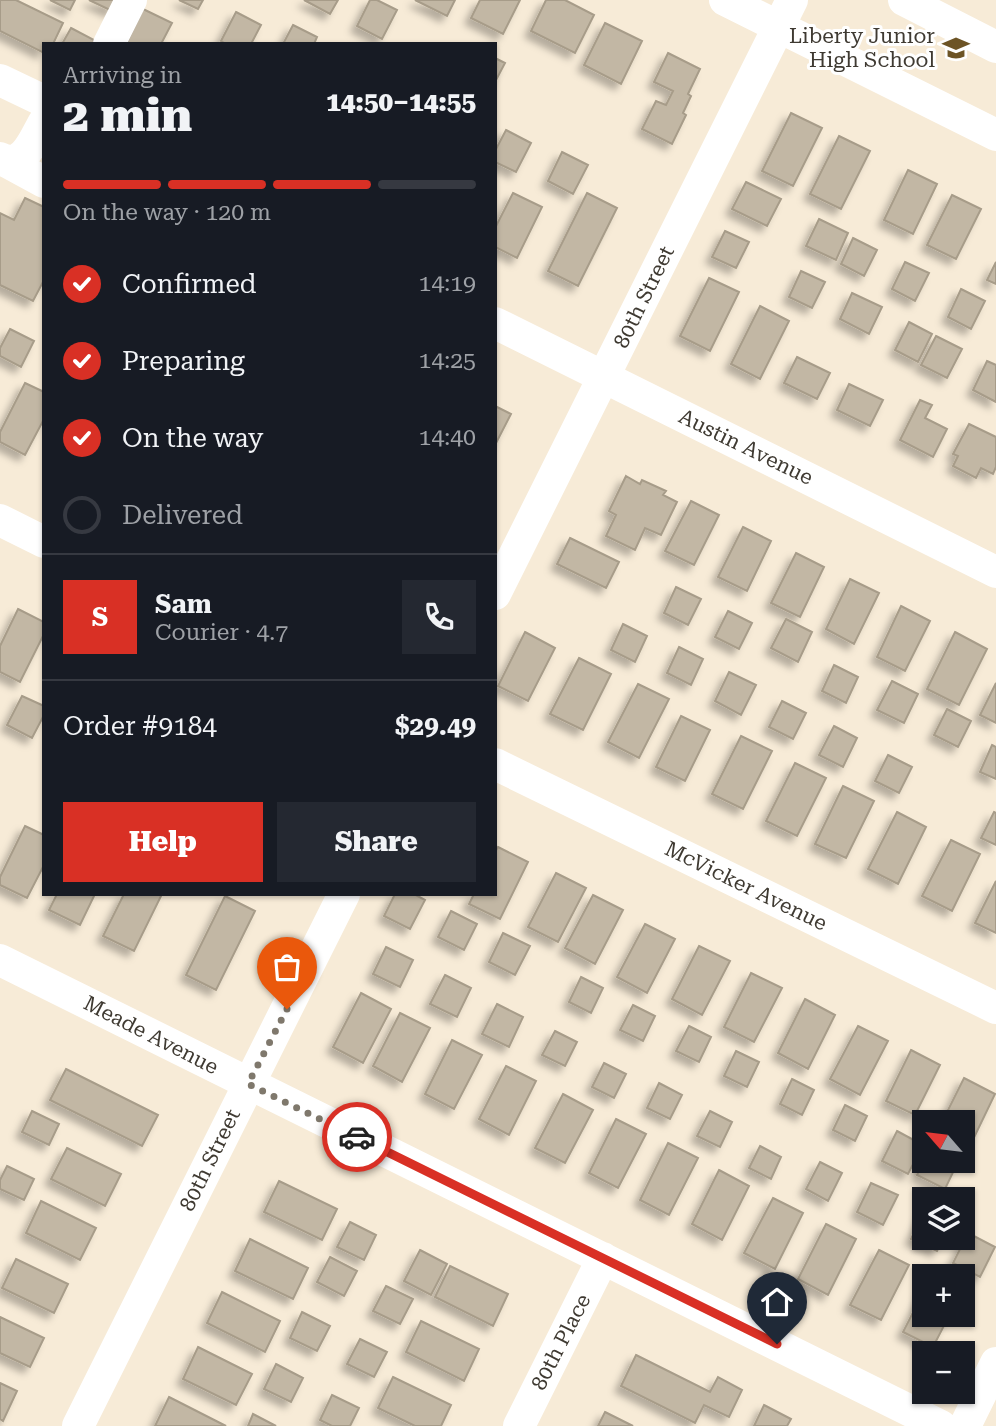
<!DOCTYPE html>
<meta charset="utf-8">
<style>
:root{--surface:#171b24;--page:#242831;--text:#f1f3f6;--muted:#9ea1a6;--line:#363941;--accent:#d93025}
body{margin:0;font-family:"Roboto Serif",serif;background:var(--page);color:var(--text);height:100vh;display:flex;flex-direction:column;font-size:26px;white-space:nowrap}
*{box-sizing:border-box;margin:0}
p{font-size:23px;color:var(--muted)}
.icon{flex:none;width:38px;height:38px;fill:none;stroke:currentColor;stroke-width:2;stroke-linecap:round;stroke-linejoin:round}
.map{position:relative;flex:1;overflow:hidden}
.panel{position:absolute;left:42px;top:42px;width:455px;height:854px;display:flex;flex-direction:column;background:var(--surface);border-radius:0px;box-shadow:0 2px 5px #0004}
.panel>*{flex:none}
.needle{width:46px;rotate:298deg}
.tools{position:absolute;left:912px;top:1110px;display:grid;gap:14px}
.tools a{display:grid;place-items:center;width:63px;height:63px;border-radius:0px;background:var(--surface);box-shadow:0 2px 5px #0004;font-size:35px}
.pin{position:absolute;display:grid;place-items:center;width:60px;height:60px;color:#fff;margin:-72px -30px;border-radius:50% 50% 50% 0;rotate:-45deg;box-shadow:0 0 7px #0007}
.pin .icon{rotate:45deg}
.courier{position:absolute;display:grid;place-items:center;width:70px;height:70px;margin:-35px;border:5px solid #d93025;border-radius:50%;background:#fff;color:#222;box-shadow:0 2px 9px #0007}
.head em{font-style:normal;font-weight:800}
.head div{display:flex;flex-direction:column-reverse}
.head{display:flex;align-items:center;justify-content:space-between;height:119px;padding:0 21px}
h1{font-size:46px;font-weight:800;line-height:52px}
.bar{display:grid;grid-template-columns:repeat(4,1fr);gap:10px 7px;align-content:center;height:84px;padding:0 21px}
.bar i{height:9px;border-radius:5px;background:var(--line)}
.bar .active{background:var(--accent)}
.bar p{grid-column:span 4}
.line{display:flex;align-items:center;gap:18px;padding:0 21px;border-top:2px solid var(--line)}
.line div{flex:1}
.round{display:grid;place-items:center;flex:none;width:74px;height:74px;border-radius:0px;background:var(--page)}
ol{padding:0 21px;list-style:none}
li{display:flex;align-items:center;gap:21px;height:77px}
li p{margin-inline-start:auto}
li .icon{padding:7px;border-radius:50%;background:var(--accent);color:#fff;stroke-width:4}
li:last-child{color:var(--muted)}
li i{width:38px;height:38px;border:4px solid var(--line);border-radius:50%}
.button{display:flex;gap:14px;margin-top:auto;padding:14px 21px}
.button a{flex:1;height:80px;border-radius:0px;background:var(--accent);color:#fff;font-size:28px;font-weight:800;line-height:80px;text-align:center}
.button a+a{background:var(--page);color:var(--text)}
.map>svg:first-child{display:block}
.building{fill:#c2b7a4;stroke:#a79c89;stroke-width:2;filter:url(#shadow)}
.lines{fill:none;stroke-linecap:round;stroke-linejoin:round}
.minor{stroke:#fff;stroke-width:32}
.done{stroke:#7f786c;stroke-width:7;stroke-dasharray:0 12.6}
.route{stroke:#d93025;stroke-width:9}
.labels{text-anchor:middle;stroke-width:6;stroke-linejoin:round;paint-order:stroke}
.poi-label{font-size:21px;fill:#3f3a32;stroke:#fff;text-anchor:end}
.street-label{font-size:21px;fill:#3f3a32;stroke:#fff}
</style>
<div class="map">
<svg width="996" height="1426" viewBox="0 0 996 1426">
<defs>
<filter id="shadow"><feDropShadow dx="-6" dy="6" stdDeviation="3.5" flood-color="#0004"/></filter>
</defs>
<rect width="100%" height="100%" fill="#f7ebd7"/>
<path class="building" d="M0 0H16L63 23 53 44H44V53L0 31Z
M50 0H75L70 10Z
M89 0H118L112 11Z
M179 0H203L198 9Z
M304 0H338L330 14Z
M370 0H377L397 10 382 39 357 26Z
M415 0H455L447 16Z
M480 0H520L503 34 471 18Z
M546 0H565L594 15 575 53 531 31Z
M143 9 172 23 161 44H126Z
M236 12 261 25 251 44H226L221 41Z
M605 23 642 41 621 84 584 65Z
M293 25 317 37 314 44H283Z
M71 28 96 41 94 44H62Z
M668 53 700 69 688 94 691 96 683 113 686 115 672 144 642 129 656 101 666 105 673 91 654 82Z
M495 58 505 63 495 82Z
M791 113 822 128 793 186 762 171Z
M506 130 531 143 516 172 495 162V151Z
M839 136 870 151 841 209 810 194Z
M562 152 588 165 573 194 548 181Z
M908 170 937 184 913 234 884 220Z
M746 182 781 199 767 226 732 209Z
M513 193 542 207 517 258 495 247V228Z
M587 193 617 208 578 286 548 271Z
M952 195 981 209 956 259 927 245Z
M25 198 44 207V280L33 301 0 285V213L14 220Z
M819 219 848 233 836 260 806 246Z
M725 231 749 242 736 268 712 257Z
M853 238 877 250 864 276 841 264Z
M905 262 929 273 915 301 892 289Z
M996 262V284L987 280Z
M801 271 825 282 812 308 789 297Z
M709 278 739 292 710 351 680 336Z
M961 289 985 301 971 329 948 317Z
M852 293 882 307 869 334 840 319Z
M760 306 789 321 760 379 731 364Z
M909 322 932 334 918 362 895 350Z
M10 329 34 341 21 367 0 356V348Z
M936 336 962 349 947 378 921 365Z
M797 357 830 373 817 399 784 383Z
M987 361 996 365V402L973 390Z
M25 383 44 392V419L25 455 0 442V432Z
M849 384 883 400 870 426 837 410Z
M920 400 932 405 925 418 947 429 933 457 900 440Z
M495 406 511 414 495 445Z
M969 424 996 437V467L993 474 981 468 976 478 953 466 958 456 953 454Z
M626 476 640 484 642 480 666 491 663 495 677 502 661 535 645 528 635 550 606 536 616 515 609 511Z
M691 501 719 515 694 565 665 551Z
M743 527 771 541 747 591 718 577Z
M570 538 619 562 606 588 557 564Z
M796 553 824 567 800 617 771 603Z
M850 579 879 593 854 644 826 629Z
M676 587 701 599 688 625 664 613Z
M901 606 930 621 905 671 877 657Z
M18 609 44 622V634L20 682 0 672V646Z
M728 611 752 623 739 649 715 637Z
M786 619 812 632 798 662 771 648Z
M623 624 647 636 635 662 611 650Z
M525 632 555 648 528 701 498 686Z
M955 632 987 649 959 705 927 689Z
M679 647 703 659 691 685 667 673Z
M579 658 611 674 583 730 550 714Z
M834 665 858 677 846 703 822 691Z
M729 672 756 685 741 715 715 701Z
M892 681 918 694 904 723 877 710Z
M996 683V723L980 715Z
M638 684 669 699 639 758 608 742Z
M22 696 44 706V715L32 738 7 725Z
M782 701 806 713 793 739 769 727Z
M947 709 971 721 958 747 934 735Z
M681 716 710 730 685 781 656 767Z
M834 726 857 738 843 767 819 755Z
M741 736 772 751 743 809 712 794Z
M992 745 996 747V779L980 772Z
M888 755 912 767 899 793 875 781Z
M795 763 826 778 797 836 766 821Z
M843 786 874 801 846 858 815 844Z
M897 812 926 827 898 884 868 869Z
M994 812 996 813V845L981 838Z
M25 826 44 835V865L27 898 0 885V877Z
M951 840 980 854 952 911 922 896Z
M498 847 528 862 500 919 469 904 474 894H495V852Z
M556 873 586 888 558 942 528 927Z
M996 881V933L975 923Z
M57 894H95L80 925 49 910Z
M124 894H162L134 951 103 936Z
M395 894H414L425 900 410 929 384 916Z
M593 895 623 910 595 964 565 948Z
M225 896 255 911 216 990 186 975Z
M451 911 477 924 464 950 438 937Z
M645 924 675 939 647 993 617 977Z
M503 933 530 946 515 975 489 962Z
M699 946 730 961 702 1015 672 999Z
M386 947 413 960 400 987 373 974Z
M751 973 782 988 754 1042 724 1027Z
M445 975 471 988 457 1017 430 1004Z
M581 977 603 988 591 1013 569 1002Z
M361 993 391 1009 363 1063 333 1047Z
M805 999 835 1015 808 1069 778 1053Z
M497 1004 523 1017 509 1047 482 1034Z
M633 1005 655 1016 643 1041 620 1030Z
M400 1013 430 1028 402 1082 373 1066Z
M689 1026 711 1037 699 1062 676 1051Z
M858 1026 888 1041 860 1095 830 1079Z
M555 1031 577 1042 565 1066 542 1055Z
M452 1040 482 1055 454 1109 425 1094Z
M911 1050 940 1065 915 1115 886 1101Z
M736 1051 759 1062 747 1087 724 1076Z
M604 1063 626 1074 614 1098 592 1087Z
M506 1066 536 1081 509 1135 479 1119Z
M66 1069 158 1115 142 1146 50 1100Z
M964 1078 995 1094 969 1148 962 1145V1122H942Z
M792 1079 814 1090 802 1115 780 1104Z
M659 1083 682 1095 670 1119 647 1108Z
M563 1094 593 1110 565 1163 535 1148Z
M845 1105 867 1116 855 1141 833 1130Z
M32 1111 59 1124 49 1145 22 1132Z
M710 1111 732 1122 720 1147 697 1136Z
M616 1119 646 1134 618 1188 589 1173Z
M897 1131 923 1145 908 1174 882 1161Z
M668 1143 698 1158 669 1215 640 1200Z
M760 1146 781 1157 771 1179 749 1168Z
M67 1148 121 1174 105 1206 51 1179Z
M924 1160H950L957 1164 945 1189 917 1175Z
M820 1162 842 1173 828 1201 806 1189Z
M7 1166 34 1179 24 1200 0 1189V1180Z
M719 1170 749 1186 722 1240 692 1224Z
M279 1181 337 1209 322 1240 264 1212Z
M871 1183 898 1195 883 1225 857 1212Z
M773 1198 803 1213 775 1269 744 1253Z
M41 1201 96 1228 80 1260 26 1233Z
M924 1212V1237H944L937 1251 911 1239Z
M350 1222 376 1235 364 1260 337 1247Z
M826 1224 856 1239 828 1295 798 1279Z
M968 1233 995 1247 980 1277 953 1263Z
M250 1239 308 1268 293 1299 235 1271Z
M420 1250 447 1264 431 1295 404 1281Z
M879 1250 909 1265 881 1320 850 1305Z
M330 1257 357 1271 344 1296 317 1282Z
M16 1259 68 1284 54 1313 2 1288Z
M450 1266 508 1294 493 1326 435 1297Z
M386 1286 413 1299 400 1324 373 1311Z
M924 1291V1314H950L933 1347 903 1332Z
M222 1292 280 1321 265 1352 207 1323Z
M302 1312 330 1326 317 1351 290 1338Z
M0 1317 44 1338 30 1367 0 1353Z
M421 1321 479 1349 464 1381 406 1352Z
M360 1339 387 1352 374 1377 347 1364Z
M198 1347 252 1374 236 1405 183 1379Z
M636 1355 710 1392 718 1377 742 1390 729 1417 704 1405 695 1423 621 1386Z
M276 1364 303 1378 291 1402 264 1389Z
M393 1377 451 1405 441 1426H415L378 1408Z
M0 1383 17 1391 3 1421 0 1419Z
M332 1395 359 1408 350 1426H332L320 1420Z
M169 1397 226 1426H155Z
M764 1405 791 1419 787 1426H754Z
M605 1412 633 1426H598Z
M253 1414 276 1426H248Z"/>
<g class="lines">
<path class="minor" d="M725 0 996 135
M904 0 996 47
M109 44 131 0
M0 80 44 101
M0 158C24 170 34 139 44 122
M9 163 44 182
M495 323 996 572
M0 520 44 542
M495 594 792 0
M495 764 996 1008
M0 960 941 1426
M78 1426 344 894
M519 1426 603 1258
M965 1426 996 1363"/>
</g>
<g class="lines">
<path class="done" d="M287 1009 248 1084 357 1137"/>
<path class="route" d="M357 1137 777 1344"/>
</g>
<defs>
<symbol id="school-bare" viewBox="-9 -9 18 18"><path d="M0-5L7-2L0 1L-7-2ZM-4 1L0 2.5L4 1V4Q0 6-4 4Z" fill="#6d5425" stroke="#fff" stroke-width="2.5" paint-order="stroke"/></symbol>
</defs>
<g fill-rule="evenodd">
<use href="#school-bare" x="937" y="29" width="38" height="38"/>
</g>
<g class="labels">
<g class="poi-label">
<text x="935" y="43">Liberty Junior<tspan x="935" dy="24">High School</tspan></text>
</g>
<g class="street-label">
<text transform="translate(644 297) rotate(-64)" y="7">80th Street</text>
<text transform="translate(746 447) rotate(26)" y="7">Austin Avenue</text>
<text transform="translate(746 886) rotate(26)" y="7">McVicker Avenue</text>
<text transform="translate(151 1035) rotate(27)" y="7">Meade Avenue</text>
<text transform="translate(210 1160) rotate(-64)" y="7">80th Street</text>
<text transform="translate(561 1342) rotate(-63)" y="7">80th Place</text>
</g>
</g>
</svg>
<div class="tools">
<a><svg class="needle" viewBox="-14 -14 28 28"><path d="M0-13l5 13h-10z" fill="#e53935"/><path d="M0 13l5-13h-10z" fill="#9ea1a6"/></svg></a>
<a><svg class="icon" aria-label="layers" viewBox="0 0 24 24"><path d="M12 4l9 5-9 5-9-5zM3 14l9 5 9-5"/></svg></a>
<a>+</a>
<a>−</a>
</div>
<div class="pin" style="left:287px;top:1009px;background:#ea580c"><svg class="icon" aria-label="bag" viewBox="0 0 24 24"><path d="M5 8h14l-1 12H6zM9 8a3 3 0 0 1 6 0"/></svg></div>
<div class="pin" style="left:777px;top:1344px;background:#1f2937"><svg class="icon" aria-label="home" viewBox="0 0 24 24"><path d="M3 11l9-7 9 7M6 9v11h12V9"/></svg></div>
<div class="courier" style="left:357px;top:1137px"><svg class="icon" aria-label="car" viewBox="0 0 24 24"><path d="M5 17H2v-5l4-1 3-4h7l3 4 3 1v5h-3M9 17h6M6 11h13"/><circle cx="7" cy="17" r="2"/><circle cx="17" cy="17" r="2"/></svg></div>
<section class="panel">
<div class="head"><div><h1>2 min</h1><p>Arriving in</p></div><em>14:50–14:55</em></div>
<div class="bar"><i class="active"></i><i class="active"></i><i class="active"></i><i></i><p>On the way · 120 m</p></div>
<ol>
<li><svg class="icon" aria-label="check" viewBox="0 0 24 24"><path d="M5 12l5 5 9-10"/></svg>Confirmed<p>14:19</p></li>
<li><svg class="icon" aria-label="check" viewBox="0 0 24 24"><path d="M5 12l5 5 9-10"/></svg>Preparing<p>14:25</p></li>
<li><svg class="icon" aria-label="check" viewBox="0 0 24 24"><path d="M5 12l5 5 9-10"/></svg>On the way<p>14:40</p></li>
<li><i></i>Delivered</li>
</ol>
<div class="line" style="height:126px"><b class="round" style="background:var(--accent);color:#fff">S</b><div><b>Sam</b><p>Courier · 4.7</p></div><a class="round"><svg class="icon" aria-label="phone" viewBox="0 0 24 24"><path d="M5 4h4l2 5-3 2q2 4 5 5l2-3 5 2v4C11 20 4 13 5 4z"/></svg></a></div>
<div class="line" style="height:91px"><div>Order #9184</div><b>$29.49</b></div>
<div class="button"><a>Help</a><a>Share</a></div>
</section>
</div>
